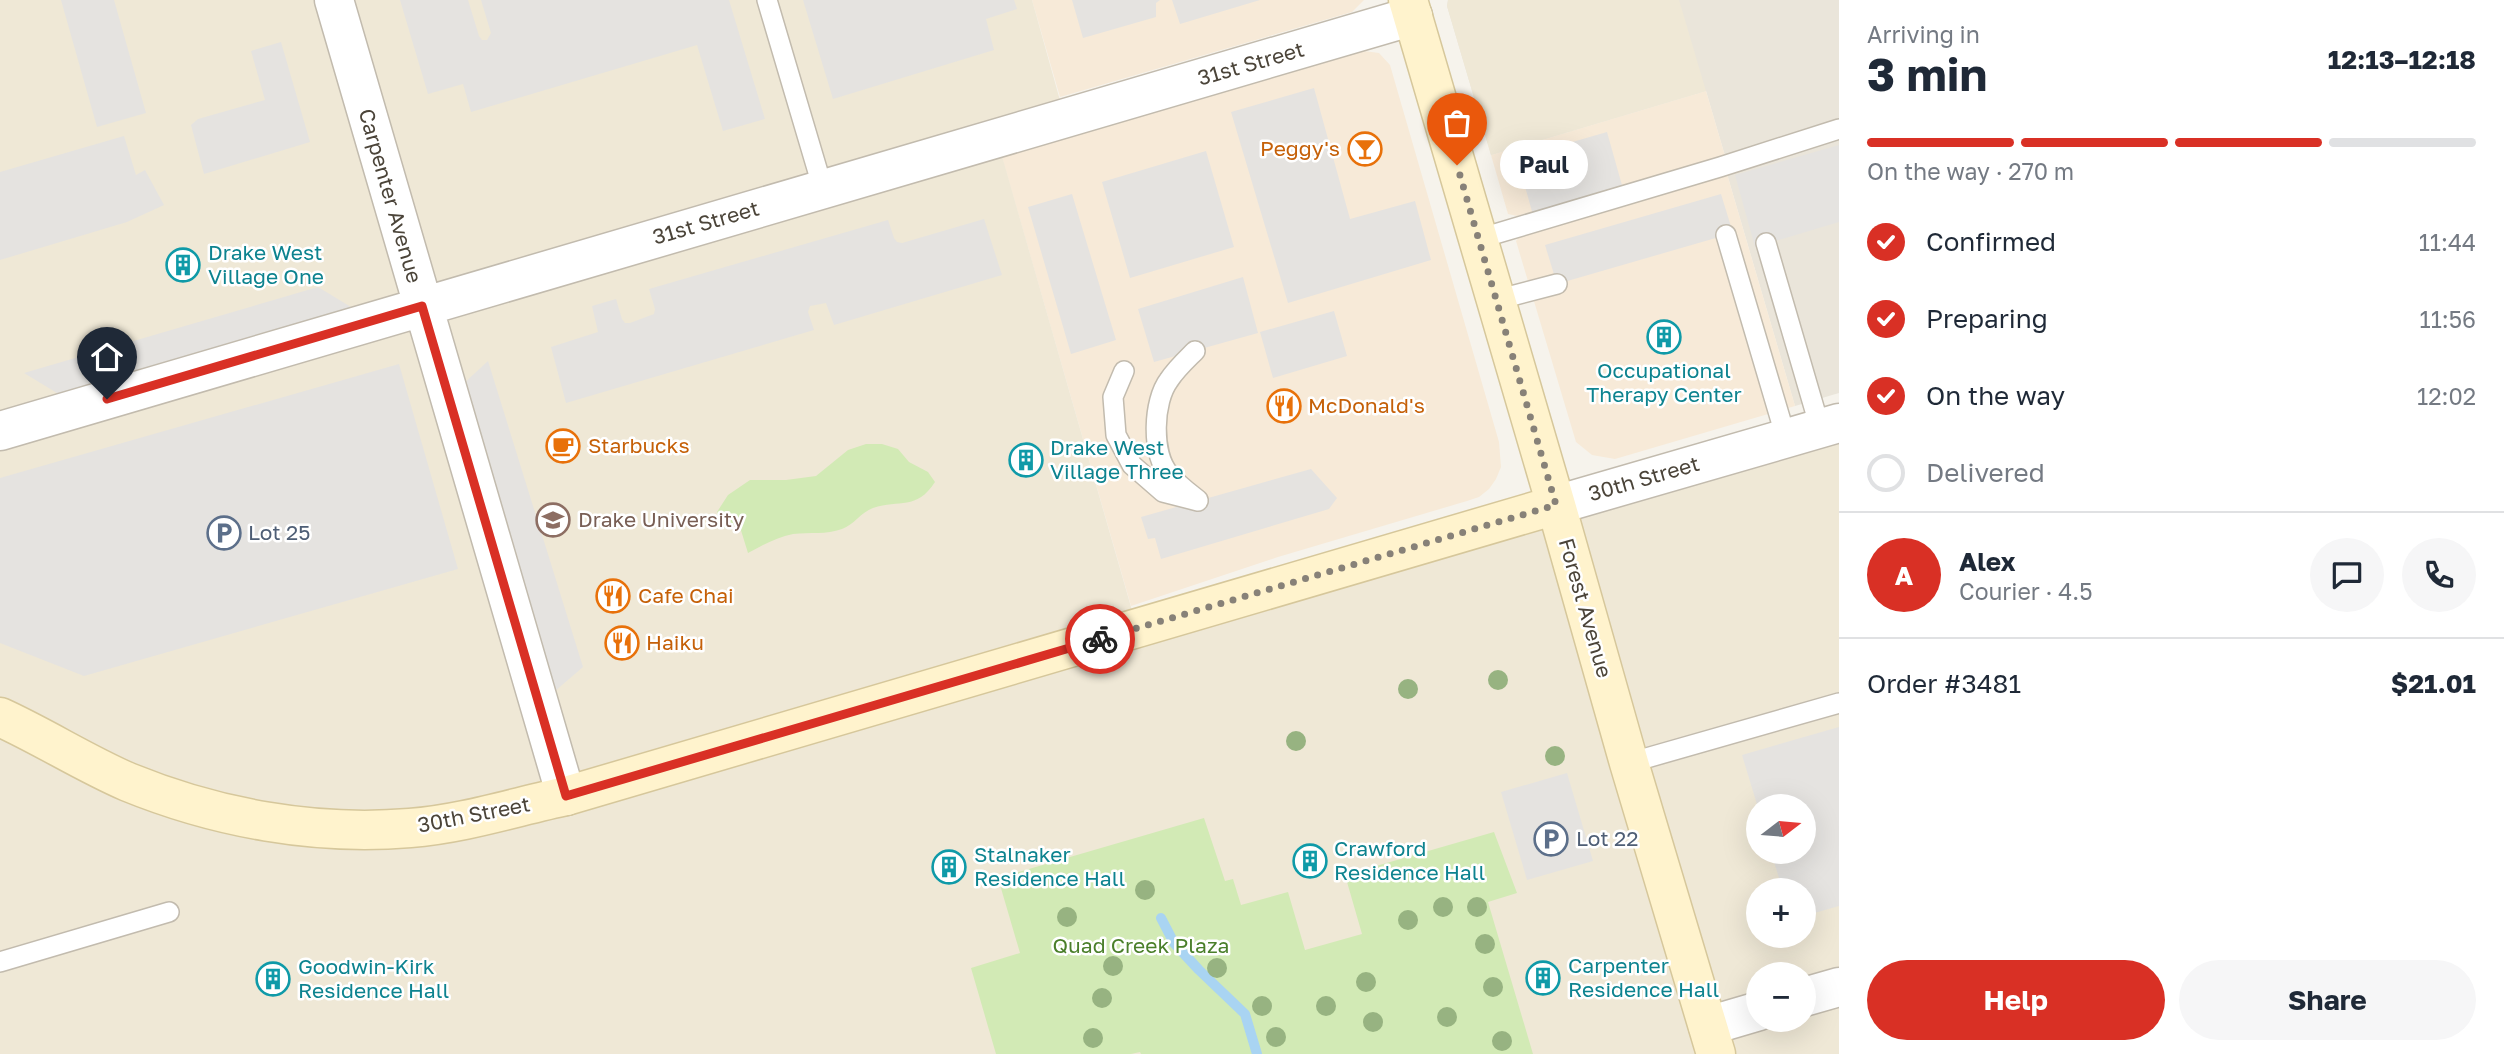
<!DOCTYPE html>
<meta charset="utf-8">
<style>
:root{--surface:#fff;--page:#f6f6f7;--text:#1f2937;--muted:#747a83;--line:#e0e1e3;--accent:#d93025}
body{margin:0;font-family:"Golos Text",sans-serif;background:var(--page);color:var(--text);height:100vh;display:flex;flex-direction:column;font-size:26px;white-space:nowrap}
*{box-sizing:border-box;margin:0}
p{font-size:23px;color:var(--muted)}
.icon{flex:none;width:38px;height:38px;fill:none;stroke:currentColor;stroke-width:2;stroke-linecap:round;stroke-linejoin:round}
.map{position:relative;flex:1;overflow:hidden}
.panel{display:flex;flex-direction:column;background:var(--surface);width:665px}
.panel>*{flex:none}
.needle{width:46px;rotate:74deg}
.fabs{position:absolute;left:1746px;top:794px;display:grid;gap:14px}
.fabs a{display:grid;place-items:center;width:70px;height:70px;border-radius:50%;background:var(--surface);box-shadow:0 7px 28px #0002;font-size:35px}
.pin{position:absolute;display:grid;place-items:center;width:60px;height:60px;color:#fff;margin:-72px -30px;border-radius:50% 50% 50% 0;rotate:-45deg;box-shadow:0 0 7px #0007}
.pin .icon{rotate:45deg}
.courier{position:absolute;display:grid;place-items:center;width:70px;height:70px;margin:-35px;border:5px solid #d93025;border-radius:50%;background:#fff;color:#222;box-shadow:0 2px 9px #0007}
.bubble{position:absolute;height:49px;border-radius:24px;background:var(--surface);box-shadow:0 7px 28px #0002;font-size:23px;font-weight:700;line-height:49px;text-align:center}
.overview em{font-style:normal;font-weight:700}
.overview div{display:flex;flex-direction:column-reverse}
.overview{display:flex;align-items:center;justify-content:space-between;height:119px;padding:0 28px}
h1{font-size:46px;font-weight:700;line-height:52px}
.bar{display:grid;grid-template-columns:repeat(4,1fr);gap:10px 7px;align-content:center;height:84px;padding:0 28px}
.bar i{height:9px;border-radius:5px;background:var(--line)}
.bar .active{background:var(--accent)}
.bar p{grid-column:span 4}
.line{display:flex;align-items:center;gap:18px;padding:0 28px;border-top:2px solid var(--line)}
.line div{flex:1}
.round{display:grid;place-items:center;flex:none;width:74px;height:74px;border-radius:37px;background:var(--page)}
ol{padding:0 28px;list-style:none}
li{display:flex;align-items:center;gap:21px;height:77px}
li p{margin-inline-start:auto}
li .icon{padding:7px;border-radius:50%;background:var(--accent);color:#fff;stroke-width:4}
li:last-child{color:var(--muted)}
li i{width:38px;height:38px;border:4px solid var(--line);border-radius:50%}
.primary-button{display:flex;gap:14px;margin-top:auto;padding:14px 28px}
.primary-button a{flex:1;height:80px;border-radius:42px;background:var(--accent);color:#fff;font-size:28px;font-weight:700;line-height:80px;text-align:center}
.primary-button a+a{background:var(--page);color:var(--text)}
main{display:flex;flex:1;min-height:0}
.map>svg:first-child{display:block}
.residential{fill:#eae5da}
.commercial{fill:#f7ead8}
.education{fill:#efe8d6;fill-rule:evenodd}
.green{fill:#d2eab5}
.parking{fill:#e5e3e0}
.lines{fill:none;stroke-linecap:round;stroke-linejoin:round}
.stream{stroke:#a9d4f2;stroke-width:10}
.service-casing{stroke:#c2bbae;stroke-width:22}
.minor-casing{stroke:#c2bbae;stroke-width:41}
.tertiary-casing{stroke:#c2bbae;stroke-width:41}
.secondary-casing{stroke:#d6c79b;stroke-width:41}
.service{stroke:#fff;stroke-width:19}
.minor{stroke:#fff;stroke-width:38}
.tertiary{stroke:#fff;stroke-width:38}
.secondary{stroke:#fff3cd;stroke-width:38}
.tree{fill:#97b381}
.done{stroke:#878178;stroke-width:7;stroke-dasharray:0 12.6}
.route{stroke:#d93025;stroke-width:9}
.labels{text-anchor:middle;stroke-width:5;stroke-linejoin:round;paint-order:stroke}
.street-label{font-size:21px;fill:#4b4439;stroke:#fff}
.food-label{font-size:21px;fill:#c56008;stroke:#fff;text-anchor:start}
.culture-label{font-size:21px;fill:#0d838f;stroke:#fff;text-anchor:start}
.education-label{font-size:21px;fill:#785e54;stroke:#fff;text-anchor:start}
.service-label{font-size:21px;fill:#4e5e75;stroke:#fff;text-anchor:start}
.park-label{font-size:21px;fill:#4a7f2a;stroke:#fff}
</style>
<main>
<div class="map">
<svg width="1839" height="1054" viewBox="0 0 1839 1054">
<rect width="100%" height="100%" fill="#f6f3ec"/>
<path class="residential" d="M1448 0H1839V120L1725 156 1706 91 1491 155 1447 6Z
M1839 139V393L1795 406 1727 174Z"/>
<path class="commercial" d="M1032 0H1364L1352 12 1060 97Z
M1364 51 1379 53 1390 65 1499 442 1501 467 1496 479 1489 489 1479 497 1467 501 1278 557 1131 606 1002 157Z
M1706 91 1725 156 1517 216 1508 214 1491 155Z
M1727 174 1795 406 1615 459 1592 455 1576 442 1516 241 1519 237Z"/>
<path class="education" d="M0 0H1032L1066 122 998 142 1139 635 1839 423V1054H0ZM1759 807H1804V852H1759ZM1759 891H1804V936H1759ZM1759 975H1804V1020H1759Z
M1448 0H1679L1706 91 1491 155 1447 6Z"/>
<path class="green" d="M866 444H882L898 449 909 462 928 472 935 482C916 511 900 499 873 508 861 512 854 525 842 529 826 535 810 532 793 534 777 537 763 545 748 553L739 524 721 529 717 512 728 495 750 480H786L816 476 848 450Z
M1204 818 1225 881 1233 879 1241 905 1288 892 1305 950 1362 934 1345 875 1494 832 1517 893 1488 902 1533 1054H1141L1140 1052 1131 1054H996L971 968 1020 953 998 878Z"/>
<path class="parking" d="M61 0H114L146 113 97 127Z
M400 0H468L479 36 482 40H487L491 33 481 0H729L765 119 723 131 697 45 471 112 463 84 428 94Z
M803 0H1014L1017 9 986 19 994 50 833 99Z
M1072 0H1160L1156 3V17L1083 38Z
M1172 0H1260L1180 24Z
M281 42 310 142 204 174 191 125 198 119 265 100 251 51Z
M1314 88 1350 219 1415 201 1431 260 1288 303 1231 112Z
M1607 132 1625 196 1535 222 1517 158Z
M124 136 136 175 145 170 164 205 127 222 0 260V172Z
M1839 145V222L1755 247 1735 175Z
M1206 151 1234 247 1130 278 1102 182Z
M1072 194 1116 340 1071 354 1028 207Z
M1721 194 1733 233 1557 284 1545 245Z
M984 219 1002 275 834 325 826 303 810 306 808 312 814 330 566 403 551 347 598 332 592 306 616 299 622 319 625 323H630L654 314 655 309 649 289 888 220 894 238 897 242 902 243Z
M1243 277 1258 333 1154 362 1138 309Z
M318 287 374 321 80 407 24 373Z
M1334 311 1347 356 1273 378 1260 332Z
M488 361 583 667 540 704 449 397Z
M399 364 458 569 84 676 0 643V478Z
M1311 469 1337 498 1329 509 1161 559 1155 538 1148 539 1141 517Z
M1839 727V906L1804 916V891H1783L1771 852H1804V807H1759V811L1742 755Z
M1567 773 1593 861 1527 880 1501 792Z"/>
<g class="lines">
<path class="stream" d="M1161 918 1174 943 1199 970 1245 1014 1257 1054"/>
<defs>
<path id="service" d="M767 0 823 189
M1726 235 1786 438
M1478 239 1720 167 1839 129
M1766 243 1820 428
M1496 300 1557 284
M1195 351C1186 360 1176 369 1169 380 1153 401 1151 453 1169 474 1177 484 1188 492 1198 500
M1124 371 1113 397 1116 435 1132 465 1163 492 1198 501
M1629 763 1839 703
M0 962 169 912"/>
<path id="minor" d="M334 0 566 796
M0 431 1413 16
M1804 997 1839 987
M1708 1026 1759 1011"/>
<path id="tertiary" d="M1556 505 1839 423"/>
<path id="secondary" d="M1408 0 1556 505 1629 763 1716 1054
M0 717C44 737 84 763 128 782 216 818 315 836 410 828 463 824 515 807 566 796L1556 505"/>
</defs>
<use href="#service" class="service-casing"/>
<use href="#minor" class="minor-casing"/>
<use href="#tertiary" class="tertiary-casing"/>
<use href="#secondary" class="secondary-casing"/>
<use href="#service" class="service"/>
<use href="#minor" class="minor"/>
<use href="#tertiary" class="tertiary"/>
<use href="#secondary" class="secondary"/>
</g>
<g class="tree">
<circle cx="1498" cy="680" r="10"/>
<circle cx="1408" cy="689" r="10"/>
<circle cx="1296" cy="741" r="10"/>
<circle cx="1555" cy="756" r="10"/>
<circle cx="1145" cy="890" r="10"/>
<circle cx="1443" cy="907" r="10"/>
<circle cx="1477" cy="907" r="10"/>
<circle cx="1067" cy="917" r="10"/>
<circle cx="1408" cy="920" r="10"/>
<circle cx="1485" cy="944" r="10"/>
<circle cx="1113" cy="966" r="10"/>
<circle cx="1217" cy="968" r="10"/>
<circle cx="1366" cy="982" r="10"/>
<circle cx="1493" cy="987" r="10"/>
<circle cx="1102" cy="998" r="10"/>
<circle cx="1262" cy="1006" r="10"/>
<circle cx="1326" cy="1006" r="10"/>
<circle cx="1447" cy="1017" r="10"/>
<circle cx="1373" cy="1022" r="10"/>
<circle cx="1276" cy="1037" r="10"/>
<circle cx="1093" cy="1038" r="10"/>
<circle cx="1502" cy="1041" r="10"/>
</g>
<g class="lines">
<path class="done" d="M1100 639 1556 505 1457 165"/>
<path class="route" d="M107 399 422 306 566 796 1100 639"/>
</g>
<defs>
<symbol id="bar-ring" viewBox="-11 -11 22 22"><circle r="9.5" fill="#fff" stroke="#e8710a" stroke-width="1.5"/><path d="M-6-5H6L.8 .8V4.5H3.5V6h-7V4.5H-.8V.8Z" fill="#e8710a"/></symbol>
<symbol id="building-ring" viewBox="-11 -11 22 22"><circle r="9.5" fill="#fff" stroke="#0f9aa8" stroke-width="1.5"/><path d="M-4-6H4V6H1V3H-1V6H-4ZM-2.5-4.3h1.7v1.8h-1.7ZM.8-4.3h1.7v1.8H.8ZM-2.5-1h1.7V.8h-1.7ZM.8-1h1.7V.8H.8Z" fill="#0f9aa8"/></symbol>
<symbol id="restaurant-ring" viewBox="-11 -11 22 22"><circle r="9.5" fill="#fff" stroke="#e8710a" stroke-width="1.5"/><path d="M-5-6h1v4h1v-4h1v4h1v-4h1v5L-1.5 .5V6h-2V.5L-5-1ZM5-6V6H3V1.5H1.5Q1.5-4 5-6Z" fill="#e8710a"/></symbol>
<symbol id="cafe-ring" viewBox="-11 -11 22 22"><circle r="9.5" fill="#fff" stroke="#e8710a" stroke-width="1.5"/><path d="M-5.5-4.5H6V0H3Q3 3.5 0 3.5H-2.5Q-5.5 3.5-5.5 0ZM3-3.2v2h1.7v-2ZM-6 4.5H4V6H-6Z" fill="#e8710a"/></symbol>
<symbol id="university-ring" viewBox="-11 -11 22 22"><circle r="9.5" fill="#fff" stroke="#8d6e63" stroke-width="1.5"/><path d="M0-5L7-2L0 1L-7-2ZM-4 1L0 2.5L4 1V4Q0 6-4 4Z" fill="#8d6e63"/></symbol>
<symbol id="parking-ring" viewBox="-11 -11 22 22"><circle r="9.5" fill="#fff" stroke="#5c6f8a" stroke-width="1.5"/><path d="M-3.5-5.5H1a3.5 3.5 0 0 1 0 7H-1V5.5H-3.5ZM-1-3.4V-.6H.8a1.4 1.4 0 0 0 0-2.8Z" fill="#5c6f8a"/></symbol>
</defs>
<g fill-rule="evenodd">
<use href="#bar-ring" x="1346" y="130" width="38" height="38"/>
<use href="#building-ring" x="164" y="246" width="38" height="38"/>
<use href="#building-ring" x="1645" y="318" width="38" height="38"/>
<use href="#restaurant-ring" x="1265" y="387" width="38" height="38"/>
<use href="#cafe-ring" x="544" y="427" width="38" height="38"/>
<use href="#building-ring" x="1007" y="441" width="38" height="38"/>
<use href="#university-ring" x="534" y="501" width="38" height="38"/>
<use href="#parking-ring" x="205" y="514" width="38" height="38"/>
<use href="#restaurant-ring" x="594" y="577" width="38" height="38"/>
<use href="#restaurant-ring" x="603" y="624" width="38" height="38"/>
<use href="#parking-ring" x="1532" y="820" width="38" height="38"/>
<use href="#building-ring" x="1291" y="842" width="38" height="38"/>
<use href="#building-ring" x="930" y="848" width="38" height="38"/>
<use href="#building-ring" x="1524" y="959" width="38" height="38"/>
<use href="#building-ring" x="254" y="960" width="38" height="38"/>
</g>
<g class="labels">
<g class="street-label">
<text transform="translate(1251 64) rotate(-16)" y="7">31st Street</text>
<text transform="translate(390 196) rotate(74)" y="7">Carpenter Avenue</text>
<text transform="translate(706 223) rotate(-16)" y="7">31st Street</text>
<text transform="translate(1644 479) rotate(-16)" y="7">30th Street</text>
<text transform="translate(1585 608) rotate(74)" y="7">Forest Avenue</text>
<text transform="translate(474 815) rotate(-11)" y="7">30th Street</text>
</g>
<g class="food-label">
<text x="1340" y="156" text-anchor="end">Peggy's</text>
<text x="1308" y="413">McDonald's</text>
<text x="588" y="453">Starbucks</text>
<text x="638" y="603">Cafe Chai</text>
<text x="646" y="650">Haiku</text>
</g>
<g class="culture-label">
<text x="208" y="260">Drake West<tspan x="208" dy="24">Village One</tspan></text>
<text x="1664" y="378" text-anchor="middle">Occupational<tspan x="1664" dy="24">Therapy Center</tspan></text>
<text x="1050" y="455">Drake West<tspan x="1050" dy="24">Village Three</tspan></text>
<text x="1334" y="856">Crawford<tspan x="1334" dy="24">Residence Hall</tspan></text>
<text x="974" y="862">Stalnaker<tspan x="974" dy="24">Residence Hall</tspan></text>
<text x="1568" y="973">Carpenter<tspan x="1568" dy="24">Residence Hall</tspan></text>
<text x="298" y="974">Goodwin-Kirk<tspan x="298" dy="24">Residence Hall</tspan></text>
</g>
<g class="education-label">
<text x="578" y="527">Drake University</text>
</g>
<g class="service-label">
<text x="248" y="540">Lot 25</text>
<text x="1576" y="846">Lot 22</text>
</g>
<g class="park-label">
<text x="1141" y="953">Quad Creek Plaza</text>
</g>
</g>
</svg>
<div class="fabs">
<a><svg class="needle" viewBox="-14 -14 28 28"><path d="M0-13l5 13h-10z" fill="#e53935"/><path d="M0 13l5-13h-10z" fill="#747a83"/></svg></a>
<a>+</a>
<a>−</a>
</div>
<div class="pin" style="left:1457px;top:165px;background:#ea580c"><svg class="icon" aria-label="bag" viewBox="0 0 24 24"><path d="M5 8h14l-1 12H6zM9 8a3 3 0 0 1 6 0"/></svg></div>
<div class="pin" style="left:107px;top:399px;background:#1f2937"><svg class="icon" aria-label="home" viewBox="0 0 24 24"><path d="M3 11l9-7 9 7M6 9v11h12V9"/></svg></div>
<div class="courier" style="left:1100px;top:639px"><svg class="icon" aria-label="bike" viewBox="0 0 24 24"><circle cx="6" cy="16" r="4"/><circle cx="18" cy="16" r="4"/><path d="M6 16l4-8h5l3 8M10 8l3 8H6M13 5h3"/></svg></div>
<div class="bubble" style="left:1500px;top:140px;width:88px">Paul</div>
</div>
<section class="panel">
<div class="overview"><div><h1>3 min</h1><p>Arriving in</p></div><em>12:13–12:18</em></div>
<div class="bar"><i class="active"></i><i class="active"></i><i class="active"></i><i></i><p>On the way · 270 m</p></div>
<ol>
<li><svg class="icon" aria-label="check" viewBox="0 0 24 24"><path d="M5 12l5 5 9-10"/></svg>Confirmed<p>11:44</p></li>
<li><svg class="icon" aria-label="check" viewBox="0 0 24 24"><path d="M5 12l5 5 9-10"/></svg>Preparing<p>11:56</p></li>
<li><svg class="icon" aria-label="check" viewBox="0 0 24 24"><path d="M5 12l5 5 9-10"/></svg>On the way<p>12:02</p></li>
<li><i></i>Delivered</li>
</ol>
<div class="line" style="height:126px"><b class="round" style="background:var(--accent);color:#fff">A</b><div><b>Alex</b><p>Courier · 4.5</p></div><a class="round"><svg class="icon" aria-label="chat" viewBox="0 0 24 24"><path d="M4 5h16v11H9l-5 4z"/></svg></a><a class="round"><svg class="icon" aria-label="phone" viewBox="0 0 24 24"><path d="M5 4h4l2 5-3 2q2 4 5 5l2-3 5 2v4C11 20 4 13 5 4z"/></svg></a></div>
<div class="line" style="height:91px"><div>Order #3481</div><b>$21.01</b></div>
<div class="primary-button"><a>Help</a><a>Share</a></div>
</section>
</main>
